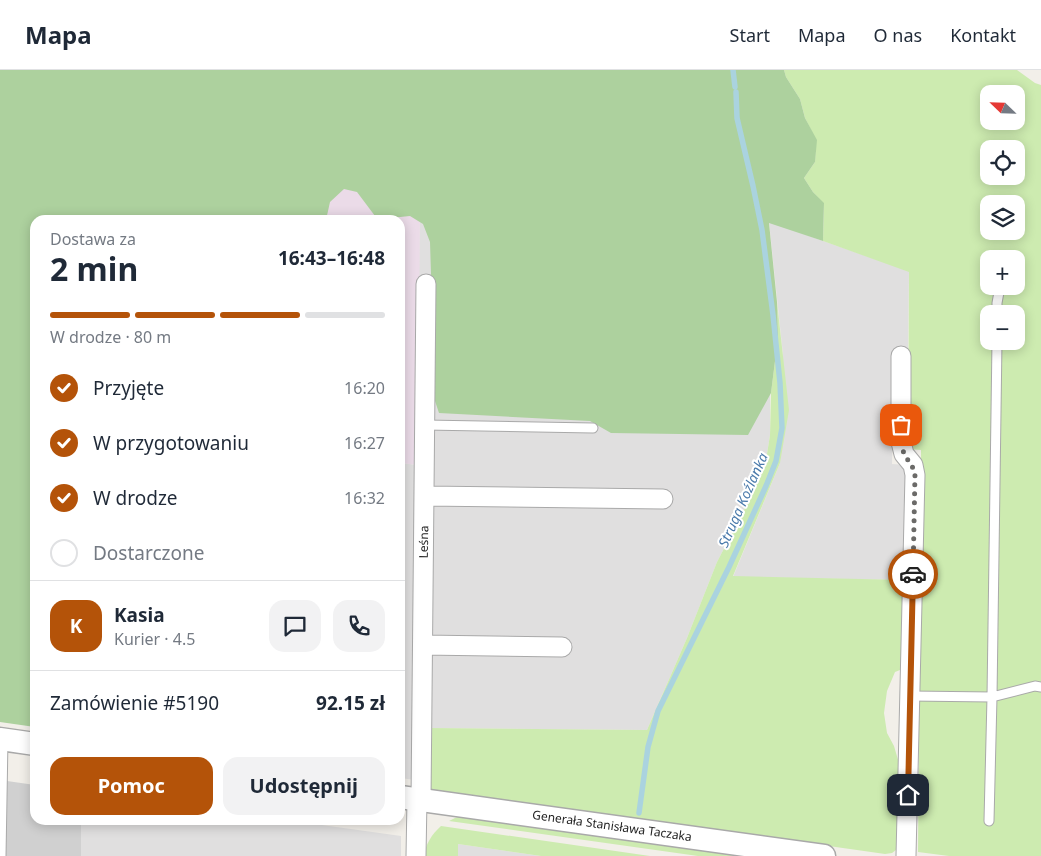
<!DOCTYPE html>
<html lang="pl">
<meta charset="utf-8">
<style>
:root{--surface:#fff;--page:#f2f2f3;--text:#1f2937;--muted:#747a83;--line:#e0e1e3;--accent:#b45309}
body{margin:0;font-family:"Noto Sans",sans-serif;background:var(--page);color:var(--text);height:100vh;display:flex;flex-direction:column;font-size:19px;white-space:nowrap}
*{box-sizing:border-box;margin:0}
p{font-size:16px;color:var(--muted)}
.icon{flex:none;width:28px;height:28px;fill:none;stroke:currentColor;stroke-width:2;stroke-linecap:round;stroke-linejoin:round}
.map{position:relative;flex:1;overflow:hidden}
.details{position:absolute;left:30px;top:145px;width:375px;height:610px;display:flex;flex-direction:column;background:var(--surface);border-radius:15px;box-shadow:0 2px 12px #0003}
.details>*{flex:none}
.needle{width:32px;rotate:293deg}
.buttons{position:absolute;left:980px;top:15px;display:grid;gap:10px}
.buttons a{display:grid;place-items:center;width:45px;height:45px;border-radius:10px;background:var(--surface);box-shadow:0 2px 12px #0003;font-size:25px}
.pin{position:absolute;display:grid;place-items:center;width:42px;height:42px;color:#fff;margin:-21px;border-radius:10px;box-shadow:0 2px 8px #0006}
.courier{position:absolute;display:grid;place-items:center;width:50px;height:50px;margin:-25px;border:4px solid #b45309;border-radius:50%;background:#fff;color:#222;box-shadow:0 1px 6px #0007}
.overview em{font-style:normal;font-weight:700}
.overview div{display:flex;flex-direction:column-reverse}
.overview{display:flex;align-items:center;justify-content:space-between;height:85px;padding:0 20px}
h1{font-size:32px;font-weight:700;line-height:38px}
.bar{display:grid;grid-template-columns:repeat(4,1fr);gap:8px 5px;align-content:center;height:60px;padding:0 20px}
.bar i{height:6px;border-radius:4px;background:var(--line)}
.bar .active{background:var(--accent)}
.bar p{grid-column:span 4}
.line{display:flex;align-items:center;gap:12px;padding:0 20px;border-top:1px solid var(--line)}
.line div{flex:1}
.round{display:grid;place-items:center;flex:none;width:52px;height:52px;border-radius:15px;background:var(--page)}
ol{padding:0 20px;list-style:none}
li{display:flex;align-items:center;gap:15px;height:55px}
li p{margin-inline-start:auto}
li .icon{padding:5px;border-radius:50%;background:var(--accent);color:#fff;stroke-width:4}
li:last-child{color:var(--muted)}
li i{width:28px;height:28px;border:2px solid var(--line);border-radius:50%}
.button{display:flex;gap:10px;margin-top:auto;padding:10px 20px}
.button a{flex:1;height:58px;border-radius:15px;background:var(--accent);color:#fff;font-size:20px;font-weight:700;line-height:58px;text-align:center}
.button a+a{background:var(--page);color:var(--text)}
header{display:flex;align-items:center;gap:30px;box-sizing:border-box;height:70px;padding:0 25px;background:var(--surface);border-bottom:1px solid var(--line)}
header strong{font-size:24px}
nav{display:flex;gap:28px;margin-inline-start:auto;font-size:18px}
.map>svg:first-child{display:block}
.residential{fill:#e0dfdf}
.industrial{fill:#ebdbe8}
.religious{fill:#d0d0d0}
.grass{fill:#cdebb0;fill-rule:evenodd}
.forest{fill:#add19e}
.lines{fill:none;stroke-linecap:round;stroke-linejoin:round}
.stream{stroke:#aad3df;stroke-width:5.5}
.service-casing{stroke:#a9a9a9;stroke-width:11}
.minor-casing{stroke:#a9a9a9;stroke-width:21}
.tertiary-casing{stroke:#a9a9a9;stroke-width:25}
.service{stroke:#fff;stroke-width:9}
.minor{stroke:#fff;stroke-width:19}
.tertiary{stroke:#fff;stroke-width:22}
.done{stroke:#6b6a68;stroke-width:5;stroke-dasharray:0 9}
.route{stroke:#b45309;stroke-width:6}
.labels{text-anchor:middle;stroke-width:4;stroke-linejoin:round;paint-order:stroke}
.street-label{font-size:12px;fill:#222;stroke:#fff}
.water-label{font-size:14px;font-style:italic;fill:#4a7aab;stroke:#fff}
</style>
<header>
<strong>Mapa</strong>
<nav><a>Start</a><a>Mapa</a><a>O nas</a><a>Kontakt</a></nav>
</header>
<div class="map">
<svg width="1041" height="786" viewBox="0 0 1041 786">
<rect width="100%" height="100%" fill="#f2efe9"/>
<path class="residential" d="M421 0 770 308V365L767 384 745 438 717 492 687 568 647 660 429 658 431 490 436 208 419 207Z
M769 152 909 201 908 281 894 286 892 394 907 395 906 510 733 507 780 393 783 285Z
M400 393 418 395 415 710 400 708Z
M81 750H286L401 766V786H81Z
M458 774 541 786H458Z"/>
<path class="industrial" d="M421 0 418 395 400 393V150H312Z"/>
<path class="religious" d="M0 710 35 715V750H81V786H0Z"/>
<path class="grass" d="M784 0H1017L1035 13 1041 15V786H949L918 782 921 380 908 379 909 202 823 171 824 134 813 122 804 108 815 92 816 70 805 48 800 29 786 7ZM989 24H1016V51H989ZM989 79H1016V106H989ZM989 134H1016V161H989ZM989 189H1016V216H989ZM989 244H1016V271H989Z
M777 232 789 340 780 393 733 506 906 510 905 598 895 602 887 621 884 643 887 663 894 676 901 700 900 777 892 783 885 784 432 720 429 716V658L647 660 687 568 717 492 745 438 767 384 770 365 771 323 778 267Z
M461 746 748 786H698L449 751 455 748Z
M441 756 650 786H541L458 774V786H424C426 774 431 765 441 756Z"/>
<path class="forest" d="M0 0H784L786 7 800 29 805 48 817 70 815 92 804 108 813 122 824 133 823 171 769 153 777 232 778 267 771 323 748 365 611 363 590 351 439 343 435 331 430 172 423 154 410 146 390 148 375 146 357 122 344 119 330 132 326 150H35V657L0 652Z"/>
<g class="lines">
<path class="stream" d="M733 0 735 17
M639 743 648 677 658 641 729 497 766 416 776 391 782 358 780 313 773 245 762 160 753 116 737 48 736 22"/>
<defs>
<path id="service" d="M997 244V233L999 222
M425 355 593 358
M910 626 992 627 1035 616 1041 617
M989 751 992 627 997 271
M1 786 3 670"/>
<path id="minor" d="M901 286V372L904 384 913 395 915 405 906 786
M425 426 663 429
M423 575 562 577
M421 730 426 214
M416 786 417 729"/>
<path id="tertiary" d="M0 669 35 674
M400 727 824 786"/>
</defs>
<use href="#service" class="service-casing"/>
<use href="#minor" class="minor-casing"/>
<use href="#tertiary" class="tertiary-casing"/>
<use href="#service" class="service"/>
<use href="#minor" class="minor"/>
<use href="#tertiary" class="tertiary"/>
</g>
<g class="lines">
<path class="done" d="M901 355C901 365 900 375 904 383 908 392 912 393 915 404L913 504"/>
<path class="route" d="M908 725 913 504"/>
</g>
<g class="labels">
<g class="street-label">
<text transform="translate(424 472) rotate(-89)" y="4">Leśna</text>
<text transform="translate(612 756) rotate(8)" y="4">Generała Stanisława Taczaka</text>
</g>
<g class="water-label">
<text transform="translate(743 430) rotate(-66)" y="5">Struga Koźlanka</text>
</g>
</g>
</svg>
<div class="buttons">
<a><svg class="needle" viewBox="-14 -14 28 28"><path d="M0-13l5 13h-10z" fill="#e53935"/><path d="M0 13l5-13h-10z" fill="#747a83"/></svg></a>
<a><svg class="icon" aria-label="locate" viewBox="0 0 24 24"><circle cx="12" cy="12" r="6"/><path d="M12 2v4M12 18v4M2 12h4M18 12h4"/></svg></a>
<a><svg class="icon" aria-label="layers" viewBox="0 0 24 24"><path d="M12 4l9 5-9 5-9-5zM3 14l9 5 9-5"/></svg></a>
<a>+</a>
<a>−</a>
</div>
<div class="pin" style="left:901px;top:355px;background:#ea580c"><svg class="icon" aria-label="bag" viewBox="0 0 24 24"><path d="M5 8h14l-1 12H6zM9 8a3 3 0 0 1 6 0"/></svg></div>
<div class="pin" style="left:908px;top:725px;background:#1f2937"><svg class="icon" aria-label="home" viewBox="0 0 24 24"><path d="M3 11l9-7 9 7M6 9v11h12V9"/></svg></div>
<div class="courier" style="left:913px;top:504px"><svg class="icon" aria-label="car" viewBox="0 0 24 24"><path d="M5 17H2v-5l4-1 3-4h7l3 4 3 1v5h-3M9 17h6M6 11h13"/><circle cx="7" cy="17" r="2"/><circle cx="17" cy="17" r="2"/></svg></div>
<section class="details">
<div class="overview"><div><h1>2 min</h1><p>Dostawa za</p></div><em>16:43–16:48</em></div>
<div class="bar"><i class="active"></i><i class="active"></i><i class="active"></i><i></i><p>W drodze · 80 m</p></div>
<ol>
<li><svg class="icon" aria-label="check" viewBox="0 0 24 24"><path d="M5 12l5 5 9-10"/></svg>Przyjęte<p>16:20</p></li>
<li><svg class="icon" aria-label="check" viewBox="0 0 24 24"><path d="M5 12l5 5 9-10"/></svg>W przygotowaniu<p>16:27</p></li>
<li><svg class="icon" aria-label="check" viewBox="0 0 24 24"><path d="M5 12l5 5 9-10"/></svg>W drodze<p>16:32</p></li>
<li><i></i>Dostarczone</li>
</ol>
<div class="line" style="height:90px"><b class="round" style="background:var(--accent);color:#fff">K</b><div><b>Kasia</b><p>Kurier · 4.5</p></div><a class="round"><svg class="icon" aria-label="chat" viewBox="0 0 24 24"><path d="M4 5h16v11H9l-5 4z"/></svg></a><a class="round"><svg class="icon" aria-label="phone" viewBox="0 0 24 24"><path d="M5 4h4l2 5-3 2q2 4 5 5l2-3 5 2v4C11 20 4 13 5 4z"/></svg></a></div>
<div class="line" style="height:65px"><div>Zamówienie #5190</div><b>92.15 zł</b></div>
<div class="button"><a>Pomoc</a><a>Udostępnij</a></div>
</section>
</div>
